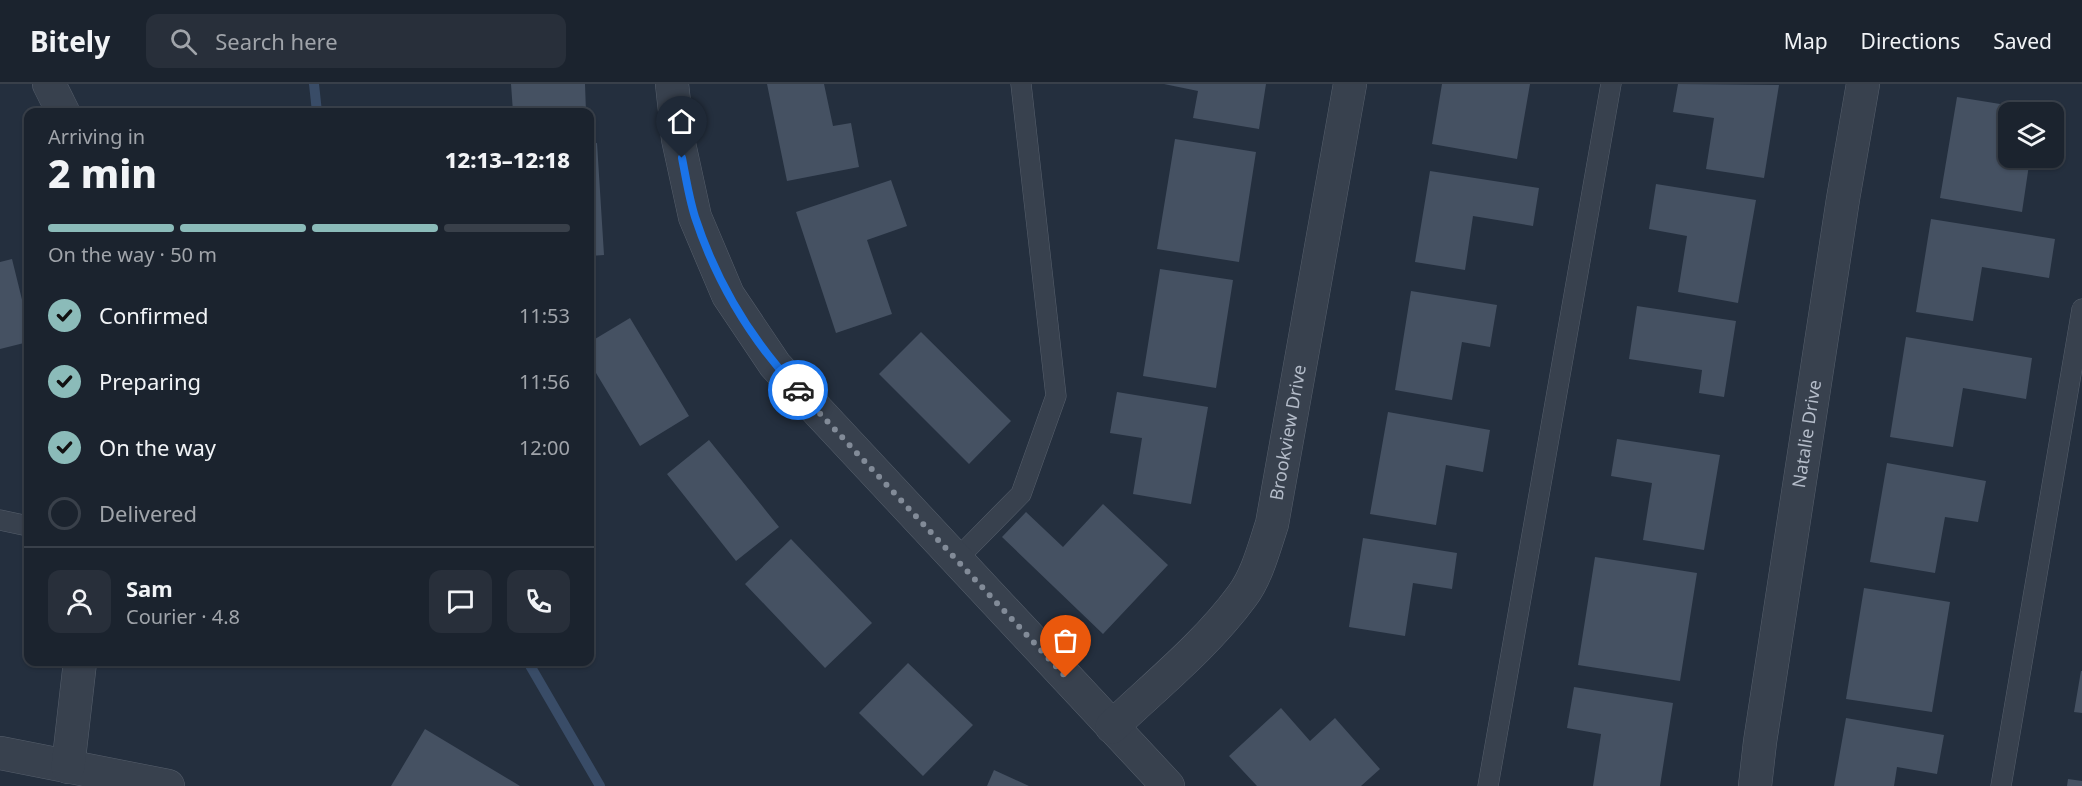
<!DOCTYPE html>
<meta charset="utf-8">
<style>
:root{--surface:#1b232e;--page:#282f3a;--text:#f1f3f6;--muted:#a0a4aa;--line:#39404a;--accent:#8bbbb9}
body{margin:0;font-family:"Noto Sans",sans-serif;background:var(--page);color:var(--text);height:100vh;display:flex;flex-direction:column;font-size:22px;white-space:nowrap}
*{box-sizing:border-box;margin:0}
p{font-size:20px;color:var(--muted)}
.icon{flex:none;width:33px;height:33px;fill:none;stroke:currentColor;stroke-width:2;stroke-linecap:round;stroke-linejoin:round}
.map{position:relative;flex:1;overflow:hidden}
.sheet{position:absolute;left:24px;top:24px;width:570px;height:558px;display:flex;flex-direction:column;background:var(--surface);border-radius:12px;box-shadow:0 2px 4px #0004,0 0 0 2px var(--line)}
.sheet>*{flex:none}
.tools{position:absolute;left:1998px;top:18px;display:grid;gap:12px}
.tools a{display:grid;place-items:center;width:66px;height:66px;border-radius:12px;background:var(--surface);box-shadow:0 2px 4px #0004,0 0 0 2px var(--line);font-size:30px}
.pin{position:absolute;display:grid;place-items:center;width:51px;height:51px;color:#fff;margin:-62px -26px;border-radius:50% 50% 50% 0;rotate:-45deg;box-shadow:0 0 6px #0007}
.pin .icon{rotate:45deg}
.courier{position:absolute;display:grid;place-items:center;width:60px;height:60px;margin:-30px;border:4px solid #1a73e8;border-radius:50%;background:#fff;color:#222;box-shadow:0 2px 8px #0007}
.head em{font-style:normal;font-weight:800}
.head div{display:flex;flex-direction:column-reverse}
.head{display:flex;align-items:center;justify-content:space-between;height:102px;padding:0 24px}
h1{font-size:39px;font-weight:800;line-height:45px}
.bar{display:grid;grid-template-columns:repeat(4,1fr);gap:9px 6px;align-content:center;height:72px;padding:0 24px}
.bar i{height:8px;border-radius:4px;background:var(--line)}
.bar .current{background:var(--accent)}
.bar p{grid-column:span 4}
.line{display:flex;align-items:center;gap:15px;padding:0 24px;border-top:2px solid var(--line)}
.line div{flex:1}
.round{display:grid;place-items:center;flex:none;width:63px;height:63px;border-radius:12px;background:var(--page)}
ol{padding:0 24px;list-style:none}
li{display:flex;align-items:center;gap:18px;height:66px}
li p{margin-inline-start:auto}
li .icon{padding:6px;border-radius:50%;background:var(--accent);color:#111;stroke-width:4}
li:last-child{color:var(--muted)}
li i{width:33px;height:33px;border:3px solid var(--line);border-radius:50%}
header{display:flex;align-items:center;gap:36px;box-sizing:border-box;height:84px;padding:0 30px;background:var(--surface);border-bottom:2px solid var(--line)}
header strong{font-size:28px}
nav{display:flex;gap:33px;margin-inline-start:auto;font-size:21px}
.search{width:420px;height:54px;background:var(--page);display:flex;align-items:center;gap:15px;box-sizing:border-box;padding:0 21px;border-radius:12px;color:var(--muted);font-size:22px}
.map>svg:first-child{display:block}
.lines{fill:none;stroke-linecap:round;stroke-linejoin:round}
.stream{stroke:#394c67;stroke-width:10}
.building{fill:#455162}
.lane-casing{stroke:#565f6c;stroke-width:21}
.street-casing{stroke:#565f6c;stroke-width:34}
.lane{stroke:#38414e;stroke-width:20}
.street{stroke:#38414e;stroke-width:33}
.done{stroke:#828b98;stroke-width:6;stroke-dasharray:0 10.8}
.route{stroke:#1a73e8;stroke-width:8}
.labels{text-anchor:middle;stroke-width:4.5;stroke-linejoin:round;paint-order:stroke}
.street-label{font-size:18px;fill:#b4bcc9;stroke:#1d2633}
</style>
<header>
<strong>Bitely</strong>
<div class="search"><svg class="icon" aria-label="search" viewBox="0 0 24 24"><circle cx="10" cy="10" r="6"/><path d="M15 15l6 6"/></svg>Search here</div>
<nav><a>Map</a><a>Directions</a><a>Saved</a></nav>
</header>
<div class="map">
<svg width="2082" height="702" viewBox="0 0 2082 702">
<rect width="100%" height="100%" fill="#242f3e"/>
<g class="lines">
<path class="stream" d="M314 0 317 28
M528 578 600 702"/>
</g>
<path class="building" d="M511 0H585L586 28H513Z
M767 0H824L833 42 851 39 859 83 787 97Z
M1164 0H1266L1259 45 1193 34 1198 7Z
M1442 0H1530L1517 75 1432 60Z
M1678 0 1779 1 1764 94 1706 85 1714 34 1673 28Z
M1957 13 2044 27 2008 28V74H2030L2022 128 1940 114Z
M1175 55 1256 68 1239 178 1157 165Z
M597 59 604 171 590 172V60Z
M1430 87 1539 104 1533 142 1473 132 1465 186 1415 178Z
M891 96 907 142 867 156 892 230 836 249 796 128Z
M1656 100 1756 116 1738 219 1678 208 1687 152 1649 145Z
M1931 135 2055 155 2049 194 1982 183 1973 237 1916 228Z
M12 175 28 240V258L0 265V178Z
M1160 185 1233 196 1216 304 1143 292Z
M1411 207 1497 221 1490 263 1462 258 1452 316 1395 306Z
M1637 222 1736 237 1724 313 1699 309 1702 286 1629 275Z
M630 234 689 332 640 362 590 279V258Z
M921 248 1011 337 969 380 879 290Z
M1906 253 2032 274 2026 315 1963 304 1953 363 1890 353Z
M1117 308 1208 323 1191 420 1133 410 1142 354 1110 349Z
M1388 328 1490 346 1483 388 1446 381 1436 441 1370 430Z
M1617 355 1720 371 1704 466 1643 456 1652 399 1611 392Z
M709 356 779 443 736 477 667 390Z
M1887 379 1986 397 1978 438 1945 433 1935 489 1870 478Z
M1103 420 1168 481 1103 550 1002 453 1026 428 1063 463Z
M1363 454 1457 469 1452 505 1413 499 1405 552 1349 543Z
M791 455 872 539 825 584 745 500Z
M1595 473 1697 489 1680 597 1578 581Z
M1864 504 1950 518 1932 628 1846 615Z
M908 579 973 641 923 692 859 629Z
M2081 587H2082V629L2074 628Z
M1574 603 1673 619 1660 702H1593L1601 650 1567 644Z
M1281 624 1310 657 1335 634 1380 685 1361 702H1257L1229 672Z
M1846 634 1944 651 1937 690 1897 683 1894 702H1834Z
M425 645 520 702H391Z
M994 686 1029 702H987Z
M2068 695 2082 697V702H2067Z"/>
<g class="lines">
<defs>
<path id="lane" d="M0 436 28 442
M956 476 1021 410 1056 312 1021 0
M1488 702 1611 0
M2001 702 2082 225"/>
<g id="street">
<path d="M49 0 63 28"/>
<path d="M672 0 678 55 695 133 728 211 775 281 1168 702"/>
<path id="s1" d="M1112 643C1156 601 1206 561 1242 512 1257 492 1264 464 1272 440L1350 0"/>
<path d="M0 669 168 702"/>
<path d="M68 683 80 578"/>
<path id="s2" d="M1755 702 1760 658 1843 115 1863 0"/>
</g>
</defs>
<use href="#lane" class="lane-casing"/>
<use href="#street" class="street-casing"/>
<use href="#lane" class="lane"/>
<use href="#street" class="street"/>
</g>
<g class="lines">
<path class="done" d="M798 306 1066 593"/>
<path class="route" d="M682 74C686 94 689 114 695 133 716 197 752 257 798 306"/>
</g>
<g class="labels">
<g class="street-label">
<text dy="6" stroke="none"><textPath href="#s1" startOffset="356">Brookview Drive</textPath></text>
<text dy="6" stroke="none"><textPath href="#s2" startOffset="356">Natalie Drive</textPath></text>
</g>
</g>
</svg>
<div class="tools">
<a><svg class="icon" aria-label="layers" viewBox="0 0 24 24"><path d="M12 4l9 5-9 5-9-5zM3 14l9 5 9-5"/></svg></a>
</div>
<div class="pin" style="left:1066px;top:593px;background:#ea580c"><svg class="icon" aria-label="bag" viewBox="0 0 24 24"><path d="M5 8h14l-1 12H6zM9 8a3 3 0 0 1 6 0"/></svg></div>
<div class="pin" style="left:682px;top:74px;background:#1f2937"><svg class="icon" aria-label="home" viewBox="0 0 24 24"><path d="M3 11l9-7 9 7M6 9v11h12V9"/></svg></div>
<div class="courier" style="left:798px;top:306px"><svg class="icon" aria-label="car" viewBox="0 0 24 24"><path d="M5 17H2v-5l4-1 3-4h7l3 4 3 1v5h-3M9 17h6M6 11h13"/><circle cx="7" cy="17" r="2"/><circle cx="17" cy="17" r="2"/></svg></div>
<section class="sheet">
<div class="head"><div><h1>2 min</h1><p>Arriving in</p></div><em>12:13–12:18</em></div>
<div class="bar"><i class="current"></i><i class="current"></i><i class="current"></i><i></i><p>On the way · 50 m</p></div>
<ol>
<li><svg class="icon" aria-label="check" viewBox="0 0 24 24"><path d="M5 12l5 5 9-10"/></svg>Confirmed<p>11:53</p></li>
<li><svg class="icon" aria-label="check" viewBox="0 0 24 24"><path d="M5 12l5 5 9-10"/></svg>Preparing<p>11:56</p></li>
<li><svg class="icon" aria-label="check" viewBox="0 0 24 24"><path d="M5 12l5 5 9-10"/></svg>On the way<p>12:00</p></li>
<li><i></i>Delivered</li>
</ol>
<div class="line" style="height:108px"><a class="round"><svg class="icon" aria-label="person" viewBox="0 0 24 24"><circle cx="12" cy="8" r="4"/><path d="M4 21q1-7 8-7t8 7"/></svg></a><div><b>Sam</b><p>Courier · 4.8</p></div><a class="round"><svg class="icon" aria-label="chat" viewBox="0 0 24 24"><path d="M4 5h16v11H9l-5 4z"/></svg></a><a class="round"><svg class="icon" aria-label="phone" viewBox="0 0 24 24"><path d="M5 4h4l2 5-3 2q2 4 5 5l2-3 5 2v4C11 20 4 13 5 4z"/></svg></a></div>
</section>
</div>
